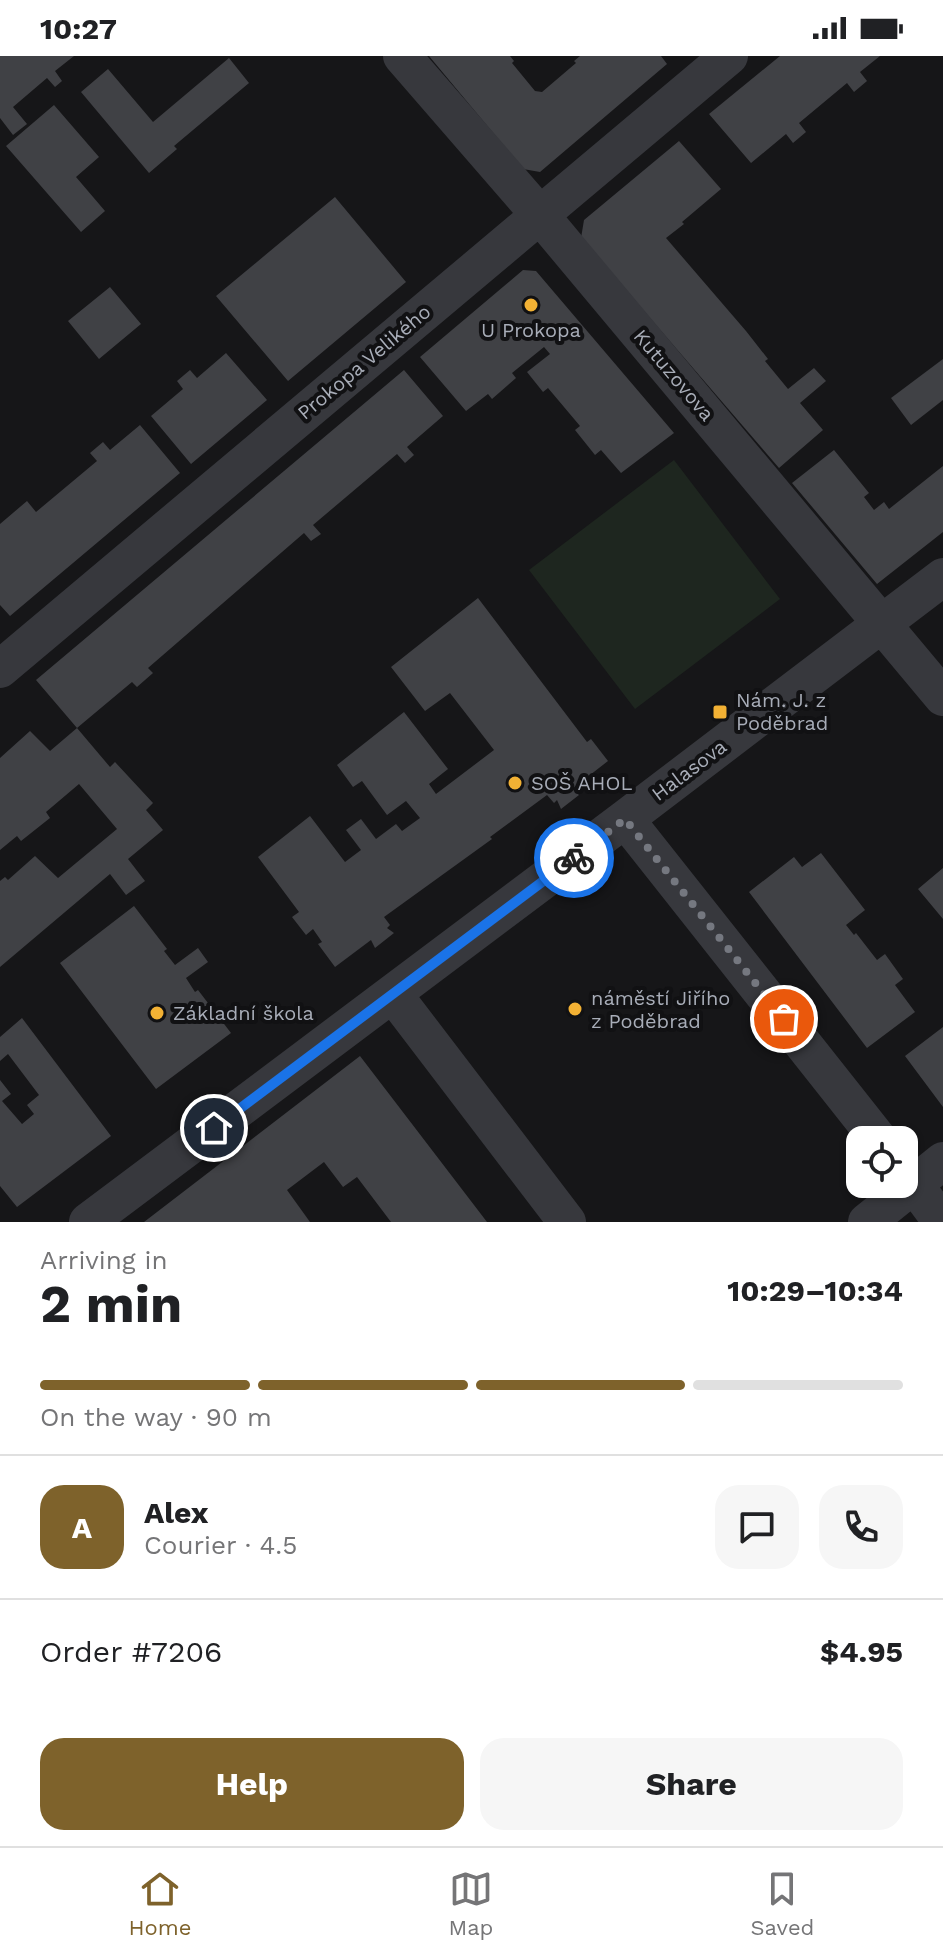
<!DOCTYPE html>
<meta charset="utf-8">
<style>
:root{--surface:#fff;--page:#f6f6f6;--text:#202124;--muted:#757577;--line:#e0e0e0;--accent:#7e622b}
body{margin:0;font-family:"Work Sans",sans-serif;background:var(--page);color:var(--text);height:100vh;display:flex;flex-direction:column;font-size:30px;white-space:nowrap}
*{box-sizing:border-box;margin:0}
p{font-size:26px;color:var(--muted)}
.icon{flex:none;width:44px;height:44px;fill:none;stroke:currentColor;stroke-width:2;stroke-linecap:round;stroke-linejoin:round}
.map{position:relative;height:1166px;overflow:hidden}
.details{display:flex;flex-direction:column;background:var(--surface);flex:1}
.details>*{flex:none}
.tools{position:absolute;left:846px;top:1070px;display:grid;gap:16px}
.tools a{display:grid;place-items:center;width:72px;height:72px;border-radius:16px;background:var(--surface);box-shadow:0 2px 6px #0004;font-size:40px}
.pin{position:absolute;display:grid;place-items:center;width:68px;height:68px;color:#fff;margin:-34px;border:4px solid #fff;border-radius:50%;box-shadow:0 2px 8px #0007}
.courier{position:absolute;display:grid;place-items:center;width:80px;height:80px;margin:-40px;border:6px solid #1a73e8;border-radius:50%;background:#fff;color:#222;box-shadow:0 2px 10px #0007}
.overview em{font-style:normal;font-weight:700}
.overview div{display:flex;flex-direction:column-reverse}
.overview{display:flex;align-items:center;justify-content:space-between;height:136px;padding:0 40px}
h1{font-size:52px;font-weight:700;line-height:60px}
.bar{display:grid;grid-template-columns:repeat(4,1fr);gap:12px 8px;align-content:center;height:96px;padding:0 40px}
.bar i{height:10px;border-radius:6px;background:var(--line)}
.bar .active{background:var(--accent)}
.bar p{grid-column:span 4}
.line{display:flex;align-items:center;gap:20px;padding:0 40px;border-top:2px solid var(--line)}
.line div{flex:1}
.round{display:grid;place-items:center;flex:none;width:84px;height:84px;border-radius:24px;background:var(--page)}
.cta{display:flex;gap:16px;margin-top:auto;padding:16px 40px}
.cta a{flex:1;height:92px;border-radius:24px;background:var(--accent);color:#fff;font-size:32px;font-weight:700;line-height:92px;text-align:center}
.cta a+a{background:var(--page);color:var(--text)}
.status{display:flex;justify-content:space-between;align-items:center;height:56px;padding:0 40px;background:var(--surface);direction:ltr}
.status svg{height:22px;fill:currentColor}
.tab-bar{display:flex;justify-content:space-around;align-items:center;height:112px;border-top:2px solid var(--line);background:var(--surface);font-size:22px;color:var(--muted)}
.tab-bar a{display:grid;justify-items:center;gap:4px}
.tab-bar .active{color:var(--accent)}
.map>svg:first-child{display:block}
.green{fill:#1e261f}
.building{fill:#404145}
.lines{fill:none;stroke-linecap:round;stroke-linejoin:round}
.street{stroke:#37383d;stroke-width:38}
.done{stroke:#757880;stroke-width:8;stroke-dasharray:0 14.4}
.route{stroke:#1a73e8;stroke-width:10}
.poi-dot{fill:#f2b134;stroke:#111113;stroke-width:3}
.labels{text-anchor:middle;stroke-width:8;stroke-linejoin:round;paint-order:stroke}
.poi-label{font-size:20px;fill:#a8adb8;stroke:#111113;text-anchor:start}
.street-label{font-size:20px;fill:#a8adb8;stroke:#111113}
</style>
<div class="status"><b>10:27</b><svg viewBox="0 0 49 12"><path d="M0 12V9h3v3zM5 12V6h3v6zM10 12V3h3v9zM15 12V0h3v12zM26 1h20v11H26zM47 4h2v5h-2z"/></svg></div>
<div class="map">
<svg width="943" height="1166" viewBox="0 0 943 1166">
<rect width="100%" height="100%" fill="#161618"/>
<path class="green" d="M674 404 780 543 635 653 529 514Z"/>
<path class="building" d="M0 0H74L55 15 62 25 55 31 47 22 13 51 27 68 13 79 0 62Z
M429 0H510L514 5 512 7 535 35 542 36 576 7 574 5 580 0H661L667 8 540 116 523 113Z
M780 0H880L860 16 867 25 854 36 847 27 799 67 806 76 793 87 786 78 751 107 709 58Z
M229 2 249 27 174 90 177 93 149 117 81 36 108 13 153 66Z
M54 49 99 101 76 121 105 155 81 176 6 90Z
M679 85 721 133 682 166 684 168 666 182 746 275 768 303 765 305 788 333 814 312 826 325 800 347 823 374 779 412 581 182 584 164Z
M335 141 406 226 288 325 216 240Z
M523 214 536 215 674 377 621 417 601 394 595 399 575 374 580 370 548 332 543 336 527 316 550 298 544 291 512 317 516 322 492 343 488 338 466 355 420 301Z
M110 231 141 268 99 303 68 265Z
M226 297 267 344 191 408 151 360 183 333 177 325 190 314 197 322Z
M943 303V344L911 369 891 342Z
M404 314 443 360 407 391 414 399 405 407 397 398 313 469 321 478 311 485 304 477 148 612 153 617 137 631 132 626 77 672 36 624Z
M140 369 180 417 10 560 0 549V468L27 445 36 456 97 405 90 397 103 386 110 394Z
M834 394 869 437 864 441 874 454 884 446 889 453 943 410V476L877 528 792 427Z
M478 542 587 686 591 683 608 705 572 733 579 739 561 753 557 744 554 747 547 739 490 781 492 783 384 861 390 869 387 872 394 877 375 892 371 884 335 911 318 888 322 886 313 873 306 879 292 861 299 856 258 801 310 760 345 806 361 794 346 774 361 763 376 783 396 768 402 775 420 762 406 745 387 759 362 725 353 731 337 709 404 656 448 713 429 728 436 738 494 694 450 637 425 655 391 611Z
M77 672 110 711 115 706 153 747 146 754 163 774 128 803 145 825 126 839 110 818 0 911V825L5 821 8 824 35 800 58 822 117 773 79 728 46 756 50 762 21 785 17 780 0 794V702L30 675 50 695Z
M821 797 865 854 846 869 854 879 856 877 877 904 885 898 903 923 895 929 915 956 867 992 749 836 794 801 802 811Z
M943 812V863L918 833Z
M134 850 167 893 164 895 175 909 198 892 208 906 186 922 195 936 198 934 231 977 156 1033 60 907Z
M22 962 111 1080 17 1151 0 1130V1024L11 1038 2 1045 22 1068 34 1058 27 1049 39 1039 8 998 0 1005V981Z
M943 971V1051L905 1000Z
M360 1000 487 1166H391L357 1121 343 1131 324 1106 287 1134 310 1166H144Z"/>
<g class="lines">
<path class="street" d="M402 0 539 158 943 641
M0 613 729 0
M625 763 879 1084
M393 938 567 1166
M904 1115 942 1166
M88 1166 625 763 943 521
M867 1166 943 1105"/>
</g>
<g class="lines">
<path class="done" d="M574 802 625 763 784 963"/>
<path class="route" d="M214 1072 574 802"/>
</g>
<g class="poi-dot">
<circle cx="531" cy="249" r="8"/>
<rect x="712" y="648" width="16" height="16" rx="4"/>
<circle cx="515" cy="727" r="8"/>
<circle cx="575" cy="953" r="8"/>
<circle cx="157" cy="957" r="8"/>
</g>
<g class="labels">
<g class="poi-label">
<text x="531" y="281" text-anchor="middle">U Prokopa</text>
<text x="736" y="651">Nám. J. z<tspan x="736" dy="23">Poděbrad</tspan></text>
<text x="531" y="734">SOŠ AHOL</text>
<text x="591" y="949">náměstí Jiřího<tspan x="591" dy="23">z Poděbrad</tspan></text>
<text x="173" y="964">Základní škola</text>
</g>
<g class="street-label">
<text transform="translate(364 306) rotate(-40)" y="7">Prokopa Velikého</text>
<text transform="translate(674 319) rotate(50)" y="7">Kutuzovova</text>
<text transform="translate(689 714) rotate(-37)" y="7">Halasova</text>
</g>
</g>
</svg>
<div class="tools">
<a><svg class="icon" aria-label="locate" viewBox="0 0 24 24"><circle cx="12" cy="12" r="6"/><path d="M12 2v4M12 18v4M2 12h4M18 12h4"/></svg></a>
</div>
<div class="pin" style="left:784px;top:963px;background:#ea580c"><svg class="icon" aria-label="bag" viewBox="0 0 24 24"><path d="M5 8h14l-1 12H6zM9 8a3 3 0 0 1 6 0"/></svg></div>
<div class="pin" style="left:214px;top:1072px;background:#1f2937"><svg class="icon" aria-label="home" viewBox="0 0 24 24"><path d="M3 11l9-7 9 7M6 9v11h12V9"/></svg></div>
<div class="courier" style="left:574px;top:802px"><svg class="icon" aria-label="bike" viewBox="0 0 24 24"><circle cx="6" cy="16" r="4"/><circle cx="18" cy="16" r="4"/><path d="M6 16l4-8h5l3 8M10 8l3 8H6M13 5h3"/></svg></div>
</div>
<section class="details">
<div class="overview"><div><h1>2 min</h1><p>Arriving in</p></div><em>10:29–10:34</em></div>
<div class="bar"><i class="active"></i><i class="active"></i><i class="active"></i><i></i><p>On the way · 90 m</p></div>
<div class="line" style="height:144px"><b class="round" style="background:var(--accent);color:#fff">A</b><div><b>Alex</b><p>Courier · 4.5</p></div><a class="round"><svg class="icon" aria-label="chat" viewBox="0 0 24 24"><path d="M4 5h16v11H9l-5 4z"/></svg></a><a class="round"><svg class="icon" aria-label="phone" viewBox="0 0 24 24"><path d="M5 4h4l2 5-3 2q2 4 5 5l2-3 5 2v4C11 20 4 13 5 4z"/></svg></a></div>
<div class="line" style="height:104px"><div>Order #7206</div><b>$4.95</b></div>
<div class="cta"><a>Help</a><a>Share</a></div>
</section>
<nav class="tab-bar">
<a class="active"><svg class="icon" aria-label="home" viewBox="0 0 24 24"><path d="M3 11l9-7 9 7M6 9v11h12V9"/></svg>Home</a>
<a><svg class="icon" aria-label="map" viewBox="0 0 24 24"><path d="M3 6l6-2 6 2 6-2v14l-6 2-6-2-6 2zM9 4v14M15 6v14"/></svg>Map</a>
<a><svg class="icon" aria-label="saved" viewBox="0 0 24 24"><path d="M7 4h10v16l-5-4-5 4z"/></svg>Saved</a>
</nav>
